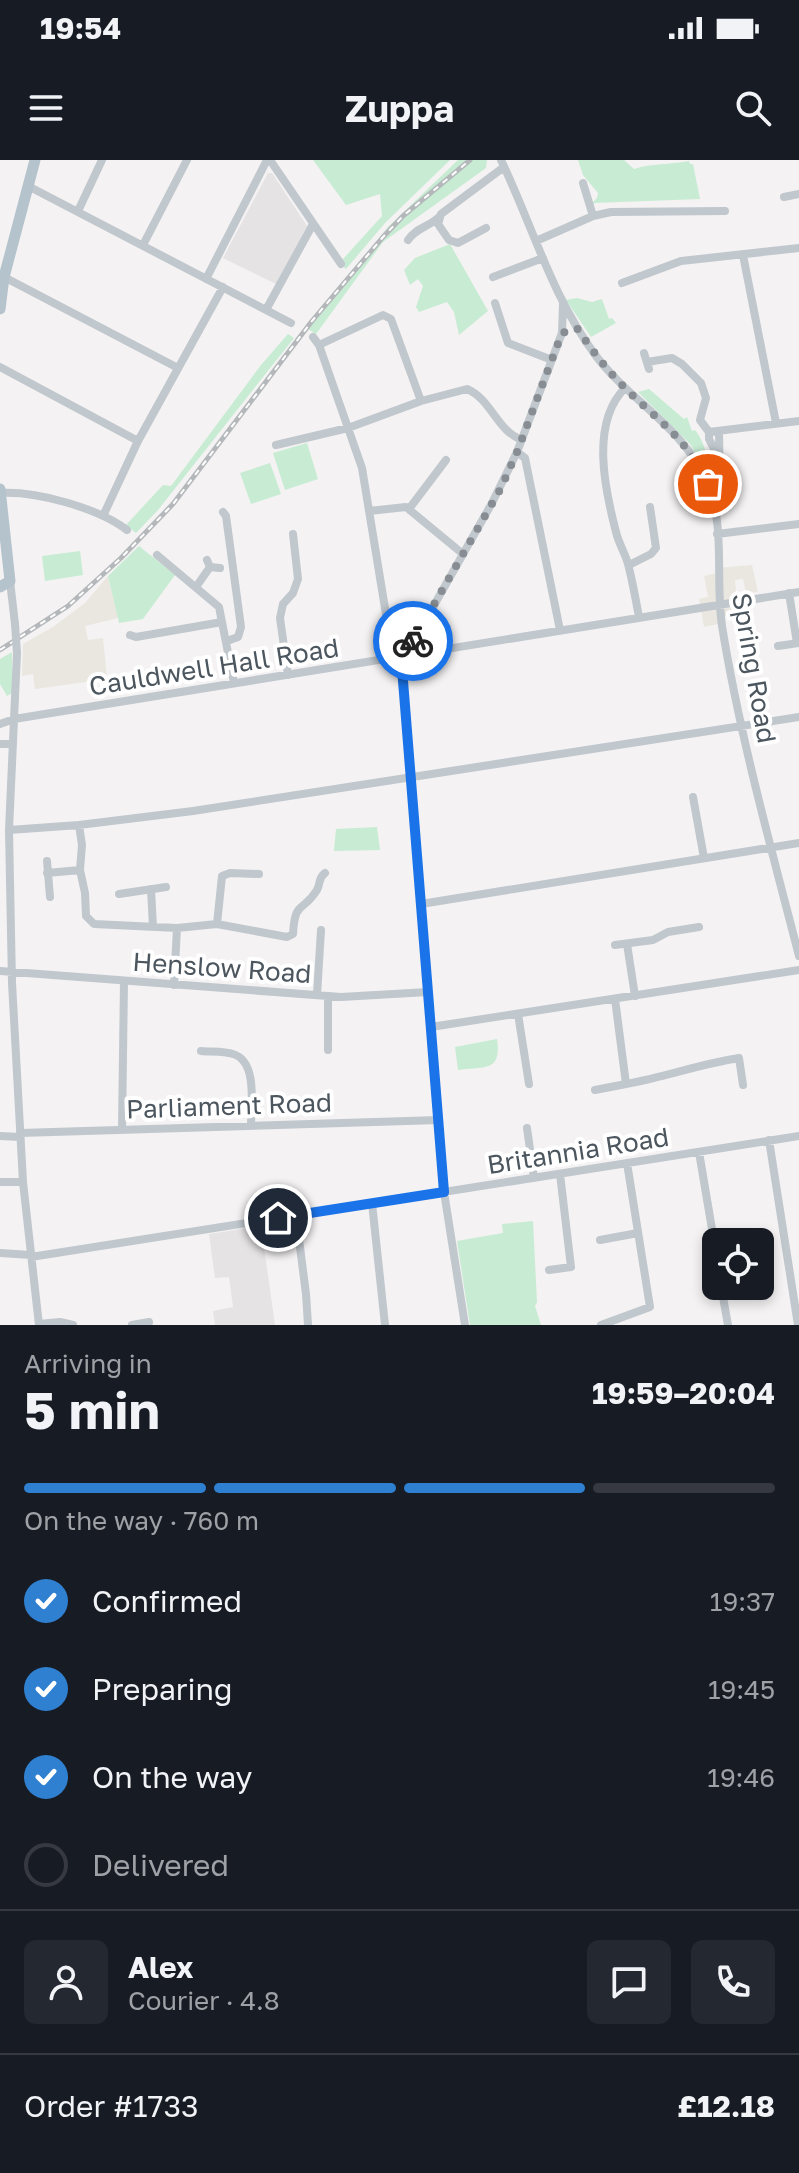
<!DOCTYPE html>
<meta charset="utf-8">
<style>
:root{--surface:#171b24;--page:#242831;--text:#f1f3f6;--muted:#9ea1a6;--line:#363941;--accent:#2f80d1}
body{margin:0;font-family:"Golos Text",sans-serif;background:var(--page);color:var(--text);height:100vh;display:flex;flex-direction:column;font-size:30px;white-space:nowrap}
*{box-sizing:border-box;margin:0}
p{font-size:26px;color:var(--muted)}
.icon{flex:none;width:44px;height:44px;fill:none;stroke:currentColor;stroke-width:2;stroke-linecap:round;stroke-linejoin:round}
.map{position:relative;height:1165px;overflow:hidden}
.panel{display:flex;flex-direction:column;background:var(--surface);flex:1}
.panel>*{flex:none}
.controls{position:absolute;left:702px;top:1068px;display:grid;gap:16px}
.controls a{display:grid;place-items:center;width:72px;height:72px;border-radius:12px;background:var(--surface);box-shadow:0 4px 12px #0003;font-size:40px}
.pin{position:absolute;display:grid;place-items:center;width:68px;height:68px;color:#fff;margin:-34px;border:4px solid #fff;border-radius:50%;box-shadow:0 2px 8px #0007}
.courier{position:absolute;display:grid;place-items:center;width:80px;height:80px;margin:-40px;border:6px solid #1a73e8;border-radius:50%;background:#fff;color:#222;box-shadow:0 2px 10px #0007}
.summary em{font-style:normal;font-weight:700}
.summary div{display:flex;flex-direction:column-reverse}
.summary{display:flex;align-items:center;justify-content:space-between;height:136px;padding:0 24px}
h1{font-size:52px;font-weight:700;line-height:60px}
.bar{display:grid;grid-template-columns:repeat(4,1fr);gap:12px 8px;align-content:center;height:96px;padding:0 24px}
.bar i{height:10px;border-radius:6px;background:var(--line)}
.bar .on{background:var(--accent)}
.bar p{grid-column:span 4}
.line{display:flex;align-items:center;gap:20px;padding:0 24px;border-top:2px solid var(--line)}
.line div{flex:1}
.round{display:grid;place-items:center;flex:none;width:84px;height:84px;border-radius:12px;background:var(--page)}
ol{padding:0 24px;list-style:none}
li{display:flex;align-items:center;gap:24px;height:88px}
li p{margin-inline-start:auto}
li .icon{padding:8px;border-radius:50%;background:var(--accent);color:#fff;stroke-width:4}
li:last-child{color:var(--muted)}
li i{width:44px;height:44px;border:4px solid var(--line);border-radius:50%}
.status{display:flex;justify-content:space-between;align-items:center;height:56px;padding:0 40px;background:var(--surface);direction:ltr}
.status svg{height:22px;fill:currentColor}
header{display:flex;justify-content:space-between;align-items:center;height:104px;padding:0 24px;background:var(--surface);font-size:36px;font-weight:700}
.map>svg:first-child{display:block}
.commercial{fill:#eae7e0}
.education{fill:#e5e3e4}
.green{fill:#c7ecd3}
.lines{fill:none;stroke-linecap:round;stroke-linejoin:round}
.minor{stroke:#c0c7cd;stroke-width:8}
.major{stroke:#b5c3cd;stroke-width:11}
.rail-casing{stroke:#b5b8bb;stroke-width:5}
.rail{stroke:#fff;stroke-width:2;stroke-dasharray:6;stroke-linecap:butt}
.minor-bridge{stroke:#c0c7cd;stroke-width:8}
.done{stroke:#878d92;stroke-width:8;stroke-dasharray:0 14.4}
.route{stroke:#1a73e8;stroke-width:10}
.labels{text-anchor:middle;stroke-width:8;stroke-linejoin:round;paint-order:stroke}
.street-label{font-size:26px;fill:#4c565e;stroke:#fff}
</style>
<div class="status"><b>19:54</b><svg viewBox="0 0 49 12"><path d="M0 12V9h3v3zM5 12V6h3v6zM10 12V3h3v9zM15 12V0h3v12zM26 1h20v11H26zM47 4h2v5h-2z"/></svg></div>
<header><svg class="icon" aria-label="menu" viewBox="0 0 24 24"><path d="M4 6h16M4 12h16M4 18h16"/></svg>Zuppa<svg class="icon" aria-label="search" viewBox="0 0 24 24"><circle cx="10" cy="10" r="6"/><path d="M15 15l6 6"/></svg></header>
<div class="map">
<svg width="799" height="1165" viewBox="0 0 799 1165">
<rect width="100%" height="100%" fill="#f4f2f2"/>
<path class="commercial" d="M752 405 758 432 746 433 743 419 735 420 738 454 722 457 723 463 704 467 699 439 708 437 704 416 717 413V408Z
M108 416 118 458 85 466 88 480 103 478 107 519 35 529 33 514 22 516 23 484 53 467 85 443Z"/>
<path class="education" d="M268 13H272L307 66 276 124 223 98Z
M261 1066 275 1165H215L213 1151 233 1147 229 1117 215 1118 209 1074Z"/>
<path class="green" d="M313 0H450L385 63 346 109 343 106V99L382 56 380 34 346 45Z
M458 0H487L486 8 383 82 316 174 308 169 388 67Z
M578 0H624L634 9C653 3 668 5 689 1L690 4H693L700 39 594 43V48L588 47 597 38 598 33 583 15Z
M450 84 488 151 459 175 454 152 447 142 419 152 416 147 423 126 418 119 410 125 404 110 415 98Z
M577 138 592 142 602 139 609 159 612 158 616 163 591 177 566 140Z
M288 174 294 178 158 350 136 373 126 365 163 325 171 326 261 205Z
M649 229 684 259 687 257 692 271 695 270C707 285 708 302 709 321L691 285 638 232Z
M307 283 318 319 285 330 273 293Z
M270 303 281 334 251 344 240 313Z
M139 386 175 415 143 459 119 463 108 416Z
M80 391 83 415 45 421 42 396Z
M12 492V533L7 536 0 524V499Z
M377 667 380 690 334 691 336 669Z
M497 879C502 913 484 906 458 910L455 887Z
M533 1061 537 1142 535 1146 541 1165H470L457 1081 503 1073 502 1064Z"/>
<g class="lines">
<path class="minor" d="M270 0 341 104
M501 0C532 65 552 137 596 196 630 241 684 268 707 322 726 367 715 419 722 466 740 577 771 687 799 796
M583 23 593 56
M28 26 291 163
M784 37 799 34
M78 51 102 0
M486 68 458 83 449 80 438 64 441 54 504 7
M408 80C415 68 432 66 441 55
M536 81 593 56 611 52 725 51
M143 85 187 0
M743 95 776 263
M4 117 178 208
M493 117 543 98
M206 119 267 0
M622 123 681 101 799 88
M495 143 508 183 552 200
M267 148 313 64
M313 177 319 185 362 308 393 497
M319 185 383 155 391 159 421 241
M644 193 649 209
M647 202 672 198 682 204 701 223 706 238 700 260 709 272V279L719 299
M0 207 138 281
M625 228C590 263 605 330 616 372 619 385 627 396 629 408 633 424 636 441 639 457
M709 272 799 261
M276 285 348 268 421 241 467 229C491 239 497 271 522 280
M517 292 525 298 560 470
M0 333C37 331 98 348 127 370
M713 341 720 328 719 272
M409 349 446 300
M369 351 406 347 463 394
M223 352 226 356 241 467 238 477 227 481
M103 356 138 281 223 127
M717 374 799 364
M157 395 219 447 234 523
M207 400 210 407 220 408
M629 405 651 394 656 388 650 347
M10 421 15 464
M196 427 210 407
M789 433 797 483
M130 475 136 477 222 462
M778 486 799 483
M17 493 9 670 12 823 23 1022 39 1165
M410 495 412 484 492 343 517 292 562 173 563 144
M401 496 444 1032 465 1165
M288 515 280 458 283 444 293 433 298 419 293 374
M0 564 14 559 799 432
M0 584H13
M693 637 704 698
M79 665 82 685 80 710 85 733 86 756 94 764 177 768 217 764 287 777 293 774C295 739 303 753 317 730 321 722 318 718 325 713
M9 670 79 665 193 651 799 557
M47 701 50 737
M47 713 80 710
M151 729 153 767
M119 734 166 727
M421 744 799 683
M217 764 222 716 230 713 259 714
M627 784 635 836
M615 785 653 780 668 772 699 767
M0 811 341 837 428 832
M174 825 177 768
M317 835 321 770
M615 839 626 924C665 917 700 904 739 898L743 925
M518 854 529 924
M431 867 799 810
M328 890V836
M201 891C211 892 224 891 233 894 258 901 251 946 251 966
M595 930 626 924
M527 968 534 1018
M122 970 124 821
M20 973 439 960
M0 976 20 977
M769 980 798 1165
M699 992 716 1093
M0 1022H23
M372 1043 385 1165
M296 1056 306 1134 308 1165
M600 1080 638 1073
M0 1093 31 1095
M31 1097 799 976
M549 1110 571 1107 560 1014
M721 1126 728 1165
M39 1164 60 1162 73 1165
M132 1165 149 1162
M601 1165 650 1147 627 1003"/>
<path class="major" d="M0 149 4 117 35 0
M0 329 10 421 0 427"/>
<defs>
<path id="rail" d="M0 490 68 446 121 398 173 344 312 161 383 77 403 56 470 0"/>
</defs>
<use href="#rail" class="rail-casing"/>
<use href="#rail" class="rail"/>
<path class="minor-bridge" d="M15 464 17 493"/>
</g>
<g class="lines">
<path class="done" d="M413 481 501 328 517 292 562 173 577 168C591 189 606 209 623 226 659 262 685 276 708 324"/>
<path class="route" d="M278 1058 444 1032 401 496 410 495 413 481"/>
</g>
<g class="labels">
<g class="street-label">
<text transform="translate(214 507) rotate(-9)" y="9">Cauldwell Hall Road</text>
<text transform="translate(754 508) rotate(80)" y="9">Spring Road</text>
<text transform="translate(222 808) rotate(4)" y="9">Henslow Road</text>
<text transform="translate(229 946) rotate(-2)" y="9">Parliament Road</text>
<text transform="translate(578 991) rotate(-9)" y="9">Britannia Road</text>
</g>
</g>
</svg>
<div class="controls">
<a><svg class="icon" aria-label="locate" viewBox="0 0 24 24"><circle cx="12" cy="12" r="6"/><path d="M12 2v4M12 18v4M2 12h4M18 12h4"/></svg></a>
</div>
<div class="pin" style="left:708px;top:324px;background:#ea580c"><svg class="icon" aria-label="bag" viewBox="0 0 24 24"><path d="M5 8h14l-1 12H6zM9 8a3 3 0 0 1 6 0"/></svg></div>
<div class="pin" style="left:278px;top:1058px;background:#1f2937"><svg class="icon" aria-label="home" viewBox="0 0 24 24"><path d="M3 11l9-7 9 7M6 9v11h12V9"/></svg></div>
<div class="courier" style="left:413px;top:481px"><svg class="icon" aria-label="bike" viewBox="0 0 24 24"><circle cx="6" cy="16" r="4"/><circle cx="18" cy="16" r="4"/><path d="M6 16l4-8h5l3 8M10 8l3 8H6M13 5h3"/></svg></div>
</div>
<section class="panel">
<div class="summary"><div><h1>5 min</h1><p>Arriving in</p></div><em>19:59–20:04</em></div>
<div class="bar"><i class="on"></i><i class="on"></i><i class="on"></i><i></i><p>On the way · 760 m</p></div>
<ol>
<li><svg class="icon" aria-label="check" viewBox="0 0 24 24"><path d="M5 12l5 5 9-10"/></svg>Confirmed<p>19:37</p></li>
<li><svg class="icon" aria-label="check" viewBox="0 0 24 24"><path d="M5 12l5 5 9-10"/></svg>Preparing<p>19:45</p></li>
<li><svg class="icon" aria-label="check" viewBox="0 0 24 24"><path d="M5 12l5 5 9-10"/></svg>On the way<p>19:46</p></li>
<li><i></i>Delivered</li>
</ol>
<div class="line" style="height:144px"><a class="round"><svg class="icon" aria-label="person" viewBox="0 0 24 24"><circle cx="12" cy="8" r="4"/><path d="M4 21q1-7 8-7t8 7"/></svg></a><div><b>Alex</b><p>Courier · 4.8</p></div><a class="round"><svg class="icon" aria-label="chat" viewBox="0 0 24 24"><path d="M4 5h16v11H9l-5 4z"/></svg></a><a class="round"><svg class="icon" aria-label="phone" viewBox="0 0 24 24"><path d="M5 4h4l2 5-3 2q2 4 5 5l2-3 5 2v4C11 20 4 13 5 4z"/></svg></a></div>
<div class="line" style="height:104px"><div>Order #1733</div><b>£12.18</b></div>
</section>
